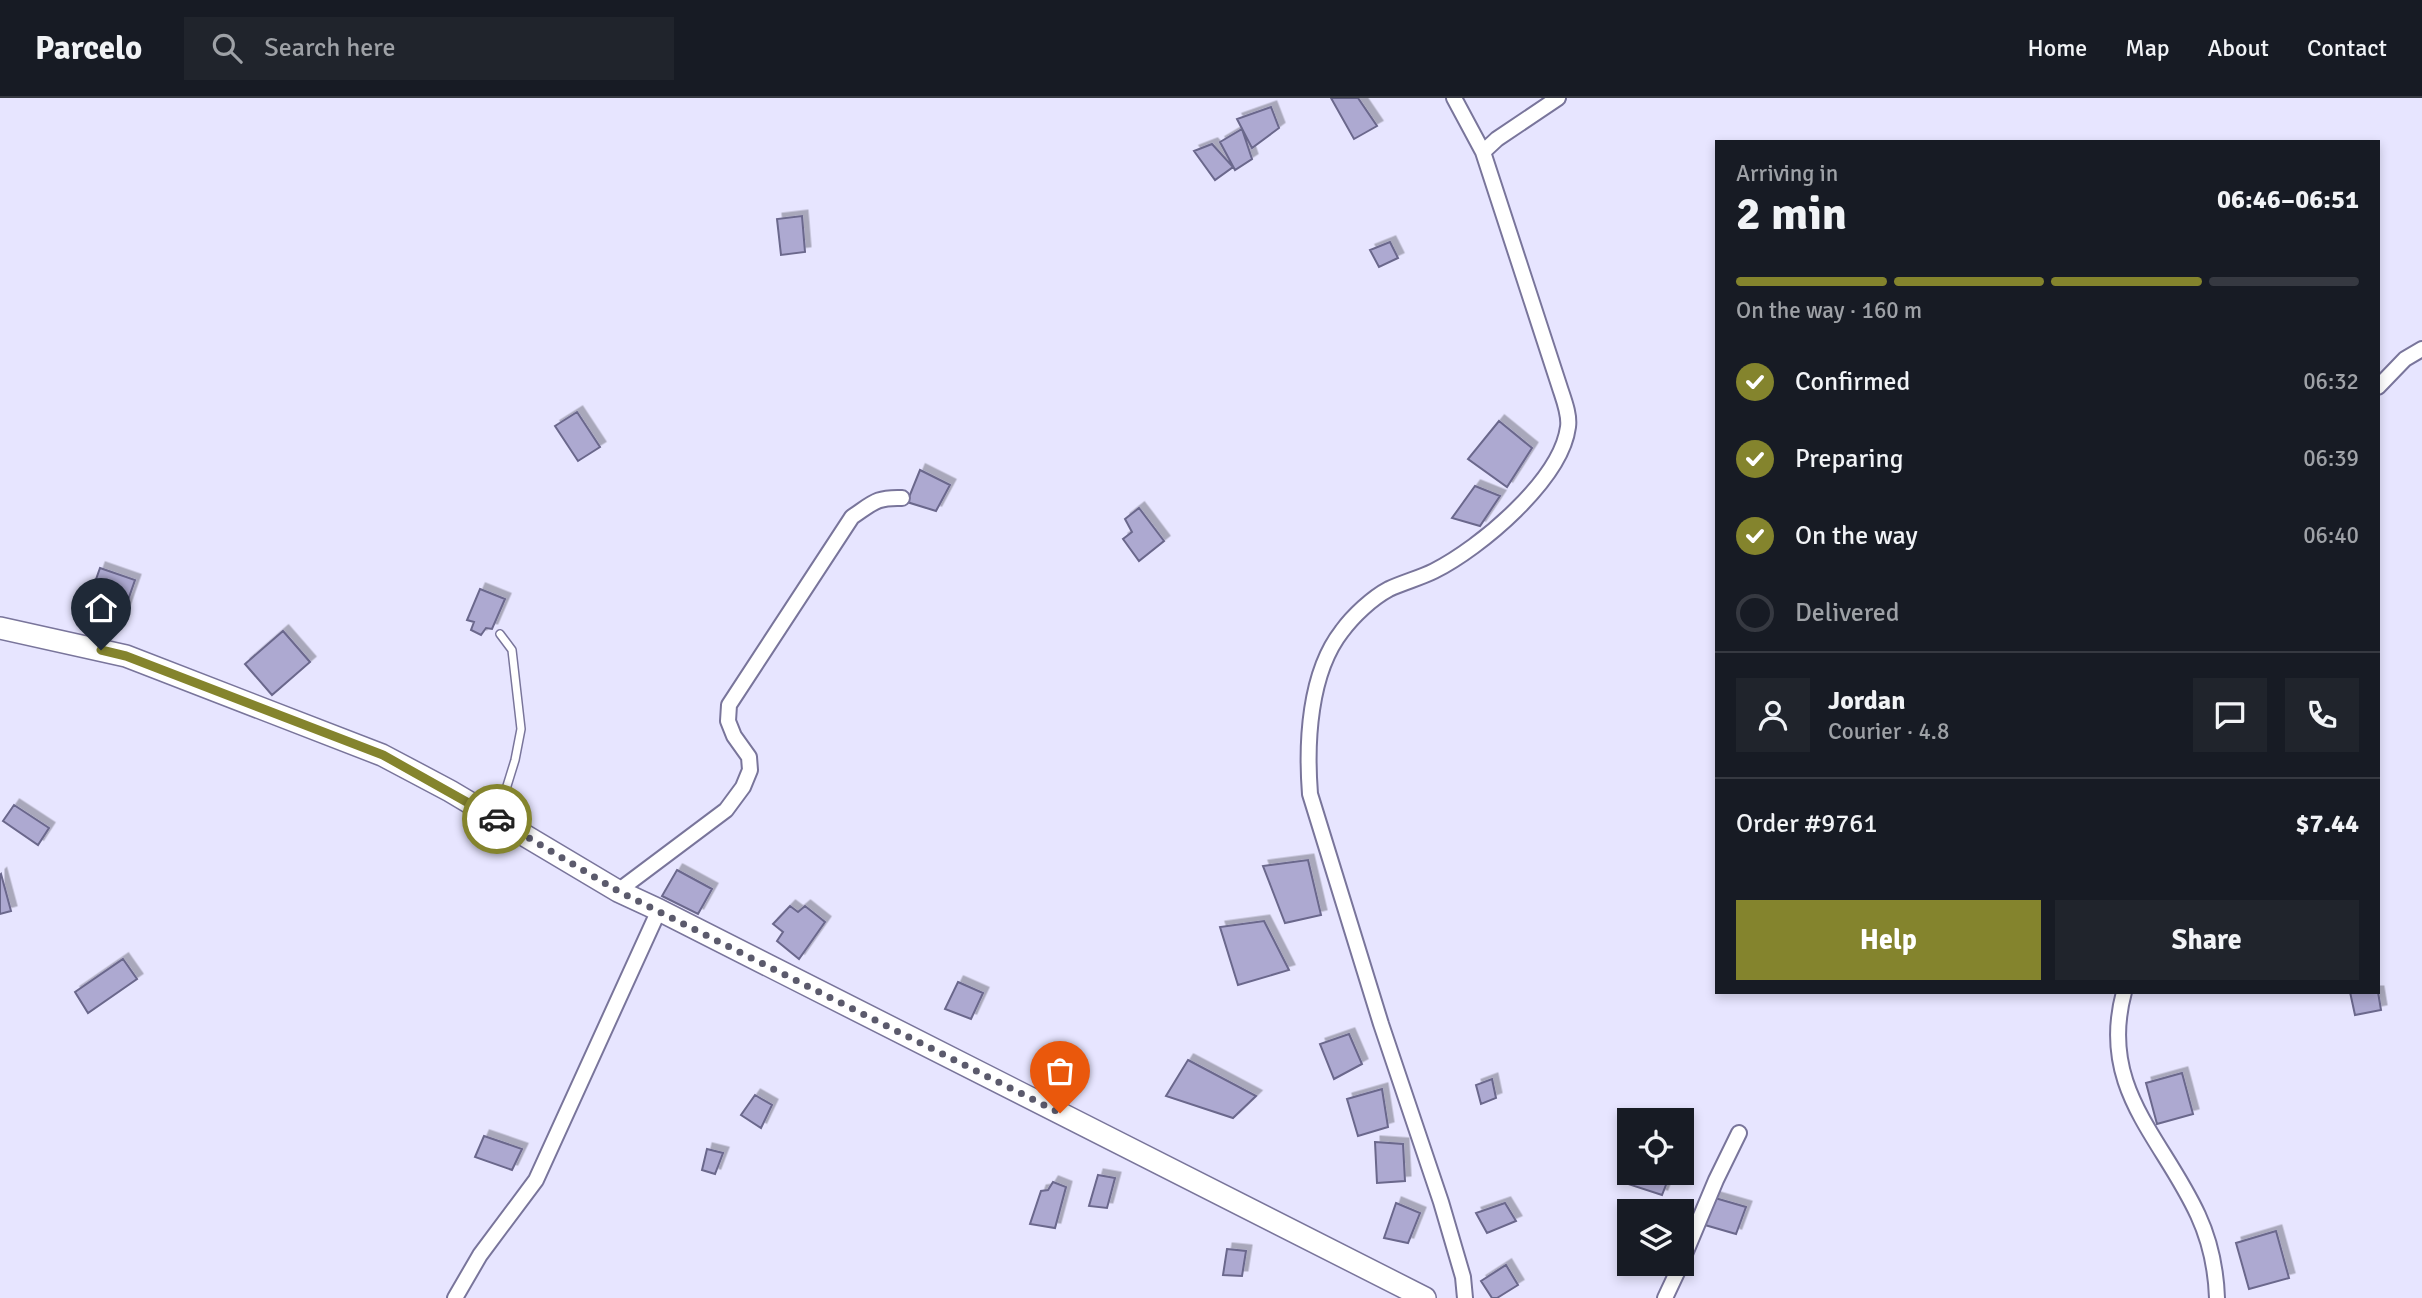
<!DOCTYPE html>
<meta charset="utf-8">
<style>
:root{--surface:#171b24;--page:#20242c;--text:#f1f3f6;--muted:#9ea1a6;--line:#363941;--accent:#84842d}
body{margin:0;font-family:Signika,sans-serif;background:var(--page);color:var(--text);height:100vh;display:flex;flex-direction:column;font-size:26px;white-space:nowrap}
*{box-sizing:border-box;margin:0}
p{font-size:23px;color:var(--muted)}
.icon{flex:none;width:38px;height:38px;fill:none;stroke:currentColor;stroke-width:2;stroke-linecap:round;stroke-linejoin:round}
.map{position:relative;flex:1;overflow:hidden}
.panel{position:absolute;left:1715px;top:42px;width:665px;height:854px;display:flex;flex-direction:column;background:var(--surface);border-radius:0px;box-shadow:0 4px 10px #0003}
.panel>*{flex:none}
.buttons{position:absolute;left:1617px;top:1010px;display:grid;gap:14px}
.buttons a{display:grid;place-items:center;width:77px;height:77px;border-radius:0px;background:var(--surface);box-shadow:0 4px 10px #0003;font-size:35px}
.pin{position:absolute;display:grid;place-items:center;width:60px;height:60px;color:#fff;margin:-72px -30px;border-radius:50% 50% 50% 0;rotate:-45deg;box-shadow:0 0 7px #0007}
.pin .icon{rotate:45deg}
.courier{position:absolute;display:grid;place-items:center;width:70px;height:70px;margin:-35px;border:5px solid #84842d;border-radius:50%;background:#fff;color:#222;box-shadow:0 2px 9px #0007}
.summary em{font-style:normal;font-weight:700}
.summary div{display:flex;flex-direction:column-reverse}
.summary{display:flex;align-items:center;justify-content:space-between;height:119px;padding:0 21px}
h1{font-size:46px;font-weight:700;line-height:52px}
.bar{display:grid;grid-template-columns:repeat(4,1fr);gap:10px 7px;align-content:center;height:84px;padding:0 21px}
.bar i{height:9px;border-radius:5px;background:var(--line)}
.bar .current{background:var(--accent)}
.bar p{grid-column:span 4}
.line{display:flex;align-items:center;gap:18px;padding:0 21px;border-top:2px solid var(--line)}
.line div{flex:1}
.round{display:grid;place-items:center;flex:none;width:74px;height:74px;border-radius:0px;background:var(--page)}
ol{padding:0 21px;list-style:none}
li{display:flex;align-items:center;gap:21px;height:77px}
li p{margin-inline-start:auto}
li .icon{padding:7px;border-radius:50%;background:var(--accent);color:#fff;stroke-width:4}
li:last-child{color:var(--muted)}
li i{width:38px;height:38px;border:4px solid var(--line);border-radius:50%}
.primary-button{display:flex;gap:14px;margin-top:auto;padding:14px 21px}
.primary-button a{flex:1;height:80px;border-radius:0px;background:var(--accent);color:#fff;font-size:28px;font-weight:700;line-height:80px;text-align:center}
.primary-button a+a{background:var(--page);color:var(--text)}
header{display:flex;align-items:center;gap:42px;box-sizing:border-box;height:98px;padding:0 35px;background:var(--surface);border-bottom:2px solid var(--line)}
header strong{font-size:33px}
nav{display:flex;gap:38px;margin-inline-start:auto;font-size:24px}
.search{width:490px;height:63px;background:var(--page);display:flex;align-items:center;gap:18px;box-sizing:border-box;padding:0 24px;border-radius:0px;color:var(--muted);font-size:26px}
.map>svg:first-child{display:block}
.building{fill:#ada9d1;stroke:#6b678c;stroke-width:2;filter:url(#shadow)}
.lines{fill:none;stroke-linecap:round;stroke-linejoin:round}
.lane-casing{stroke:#79759b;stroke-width:10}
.street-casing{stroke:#79759b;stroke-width:18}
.secondary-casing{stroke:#79759b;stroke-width:24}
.lane{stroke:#fff;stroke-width:7}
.street{stroke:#fff;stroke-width:14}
.secondary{stroke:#fff;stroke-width:21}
.done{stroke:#5b5a6c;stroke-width:7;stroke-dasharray:0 12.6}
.route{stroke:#84842d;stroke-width:9}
</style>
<header>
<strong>Parcelo</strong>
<div class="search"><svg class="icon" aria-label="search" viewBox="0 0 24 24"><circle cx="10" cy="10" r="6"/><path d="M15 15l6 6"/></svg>Search here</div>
<nav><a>Home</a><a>Map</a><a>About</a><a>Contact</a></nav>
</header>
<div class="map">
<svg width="2422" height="1200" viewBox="0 0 2422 1200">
<defs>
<filter id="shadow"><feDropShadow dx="5.5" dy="-5.5" stdDeviation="0" flood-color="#0004"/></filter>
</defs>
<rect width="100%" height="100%" fill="#e7e5ff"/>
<path class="building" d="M1331 0H1358L1377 28 1354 41Z
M1271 9 1279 30 1252 50 1237 21Z
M1242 31 1252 61 1235 72 1220 44Z
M1212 46 1233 69 1215 82 1194 53Z
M802 118 805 154 781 157 777 121Z
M1390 144 1398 160 1379 169 1370 152Z
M577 314 600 349 578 363 555 328Z
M1499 323 1532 350 1507 389 1468 361Z
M920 372 950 387 936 413 907 404Z
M1475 388 1500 398 1480 428 1452 420Z
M1139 410 1164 443 1139 463 1123 441 1132 434 1125 421Z
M100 470 135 482 121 522 89 501Z
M480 491 505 501 492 531 486 530 481 537 471 532 474 524 467 522Z
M283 533 310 564 272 597 245 566Z
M14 707 49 730 38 747 3 723Z
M1308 762 1321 817 1285 825 1263 768Z
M677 772 712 791 698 816 662 798Z
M1 776 11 813 0 816V777Z
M790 808 798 814 805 808 825 824 799 861 777 843 783 834 773 826Z
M1264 823 1289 872 1238 887 1220 829Z
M123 861 137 881 88 915 75 894Z
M958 884 983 895 971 921 945 911Z
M2350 894H2378L2381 912 2355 917Z
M1349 936 1362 966 1334 981 1320 946Z
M1188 962 1256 998 1233 1020 1166 998Z
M2182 975 2193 1016 2157 1026 2146 985Z
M1492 981 1496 1000 1481 1006 1476 987Z
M1382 991 1388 1029 1358 1038 1347 1001Z
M755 997 772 1007 761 1030 741 1017Z
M484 1038 522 1051 512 1072 475 1059Z
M1375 1044 1403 1046 1405 1083 1377 1085Z
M707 1051 723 1055 715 1076 702 1072Z
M1634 1074H1671L1662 1097 1628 1086Z
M1098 1077 1115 1080 1107 1110 1089 1108Z
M1053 1084 1066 1089 1055 1130 1030 1126 1041 1093 1048 1092Z
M1715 1100 1746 1109 1736 1136 1705 1127Z
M1396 1105 1420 1115 1408 1145 1384 1140Z
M1505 1105 1516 1123 1487 1135 1476 1115Z
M2276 1133 2289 1180 2249 1191 2236 1145Z
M1227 1151 1246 1153 1242 1178 1223 1177Z
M1506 1167 1518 1187 1497 1200H1492L1481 1183Z"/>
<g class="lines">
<defs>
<path id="lane" d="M498 717 515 662 521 631 512 552 500 536"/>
<path id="street" d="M1454 0 1483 54 1559 287C1563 300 1570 316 1568 329 1561 382 1480 450 1434 473 1420 480 1404 484 1389 491 1372 500 1353 518 1342 533 1309 575 1306 645 1310 696L1381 926 1441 1104 1463 1179 1465 1200
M1483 54 1497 41 1558 0
M2378 289 2405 261 2422 251
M618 793 726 712 743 689 750 672 749 659 734 638 728 623 729 607 852 419C873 405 876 399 902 400
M2124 894C2098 990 2162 1039 2198 1117 2210 1143 2216 1171 2217 1200
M1682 1163 1716 1082 1739 1035
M455 1200 480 1157 536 1082 659 812
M1665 1200 1681 1166"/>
<path id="secondary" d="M0 530 126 558 382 657 450 693 618 793 659 812 1425 1200"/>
</defs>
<use href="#lane" class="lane-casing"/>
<use href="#street" class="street-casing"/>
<use href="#secondary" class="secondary-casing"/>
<use href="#lane" class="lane"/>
<use href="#street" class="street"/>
<use href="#secondary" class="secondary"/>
</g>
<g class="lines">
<path class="done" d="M497 721 618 793 1060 1015"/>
<path class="route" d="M101 552 126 558 383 657 497 721"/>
</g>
</svg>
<div class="buttons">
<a><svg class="icon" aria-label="locate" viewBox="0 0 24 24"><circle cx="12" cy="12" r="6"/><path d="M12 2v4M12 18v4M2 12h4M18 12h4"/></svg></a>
<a><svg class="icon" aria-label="layers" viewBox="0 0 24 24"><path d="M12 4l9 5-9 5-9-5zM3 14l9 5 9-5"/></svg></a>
</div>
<div class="pin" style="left:1060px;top:1015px;background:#ea580c"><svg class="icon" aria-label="bag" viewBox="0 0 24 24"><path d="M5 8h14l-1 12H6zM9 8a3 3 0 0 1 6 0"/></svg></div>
<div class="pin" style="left:101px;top:552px;background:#1f2937"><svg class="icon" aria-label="home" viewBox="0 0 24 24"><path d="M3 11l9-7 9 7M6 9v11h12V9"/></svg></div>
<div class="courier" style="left:497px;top:721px"><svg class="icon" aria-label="car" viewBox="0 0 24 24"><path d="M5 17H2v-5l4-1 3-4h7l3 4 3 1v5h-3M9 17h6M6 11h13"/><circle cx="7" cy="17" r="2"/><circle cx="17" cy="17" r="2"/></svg></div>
<section class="panel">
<div class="summary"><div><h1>2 min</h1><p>Arriving in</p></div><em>06:46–06:51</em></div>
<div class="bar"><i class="current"></i><i class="current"></i><i class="current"></i><i></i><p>On the way · 160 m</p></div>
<ol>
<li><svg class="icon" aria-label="check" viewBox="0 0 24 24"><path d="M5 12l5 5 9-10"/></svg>Confirmed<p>06:32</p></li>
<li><svg class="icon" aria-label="check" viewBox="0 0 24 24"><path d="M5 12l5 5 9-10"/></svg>Preparing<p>06:39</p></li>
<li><svg class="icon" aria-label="check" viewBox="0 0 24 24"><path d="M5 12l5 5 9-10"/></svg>On the way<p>06:40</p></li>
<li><i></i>Delivered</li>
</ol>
<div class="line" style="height:126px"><a class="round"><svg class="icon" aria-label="person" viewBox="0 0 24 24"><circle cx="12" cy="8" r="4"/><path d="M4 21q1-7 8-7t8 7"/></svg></a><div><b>Jordan</b><p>Courier · 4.8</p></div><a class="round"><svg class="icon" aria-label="chat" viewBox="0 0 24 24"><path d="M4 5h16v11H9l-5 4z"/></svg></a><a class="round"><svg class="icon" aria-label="phone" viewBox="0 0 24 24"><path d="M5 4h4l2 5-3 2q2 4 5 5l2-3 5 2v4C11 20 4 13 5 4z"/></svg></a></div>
<div class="line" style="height:91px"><div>Order #9761</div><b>$7.44</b></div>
<div class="primary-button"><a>Help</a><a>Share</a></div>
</section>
</div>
